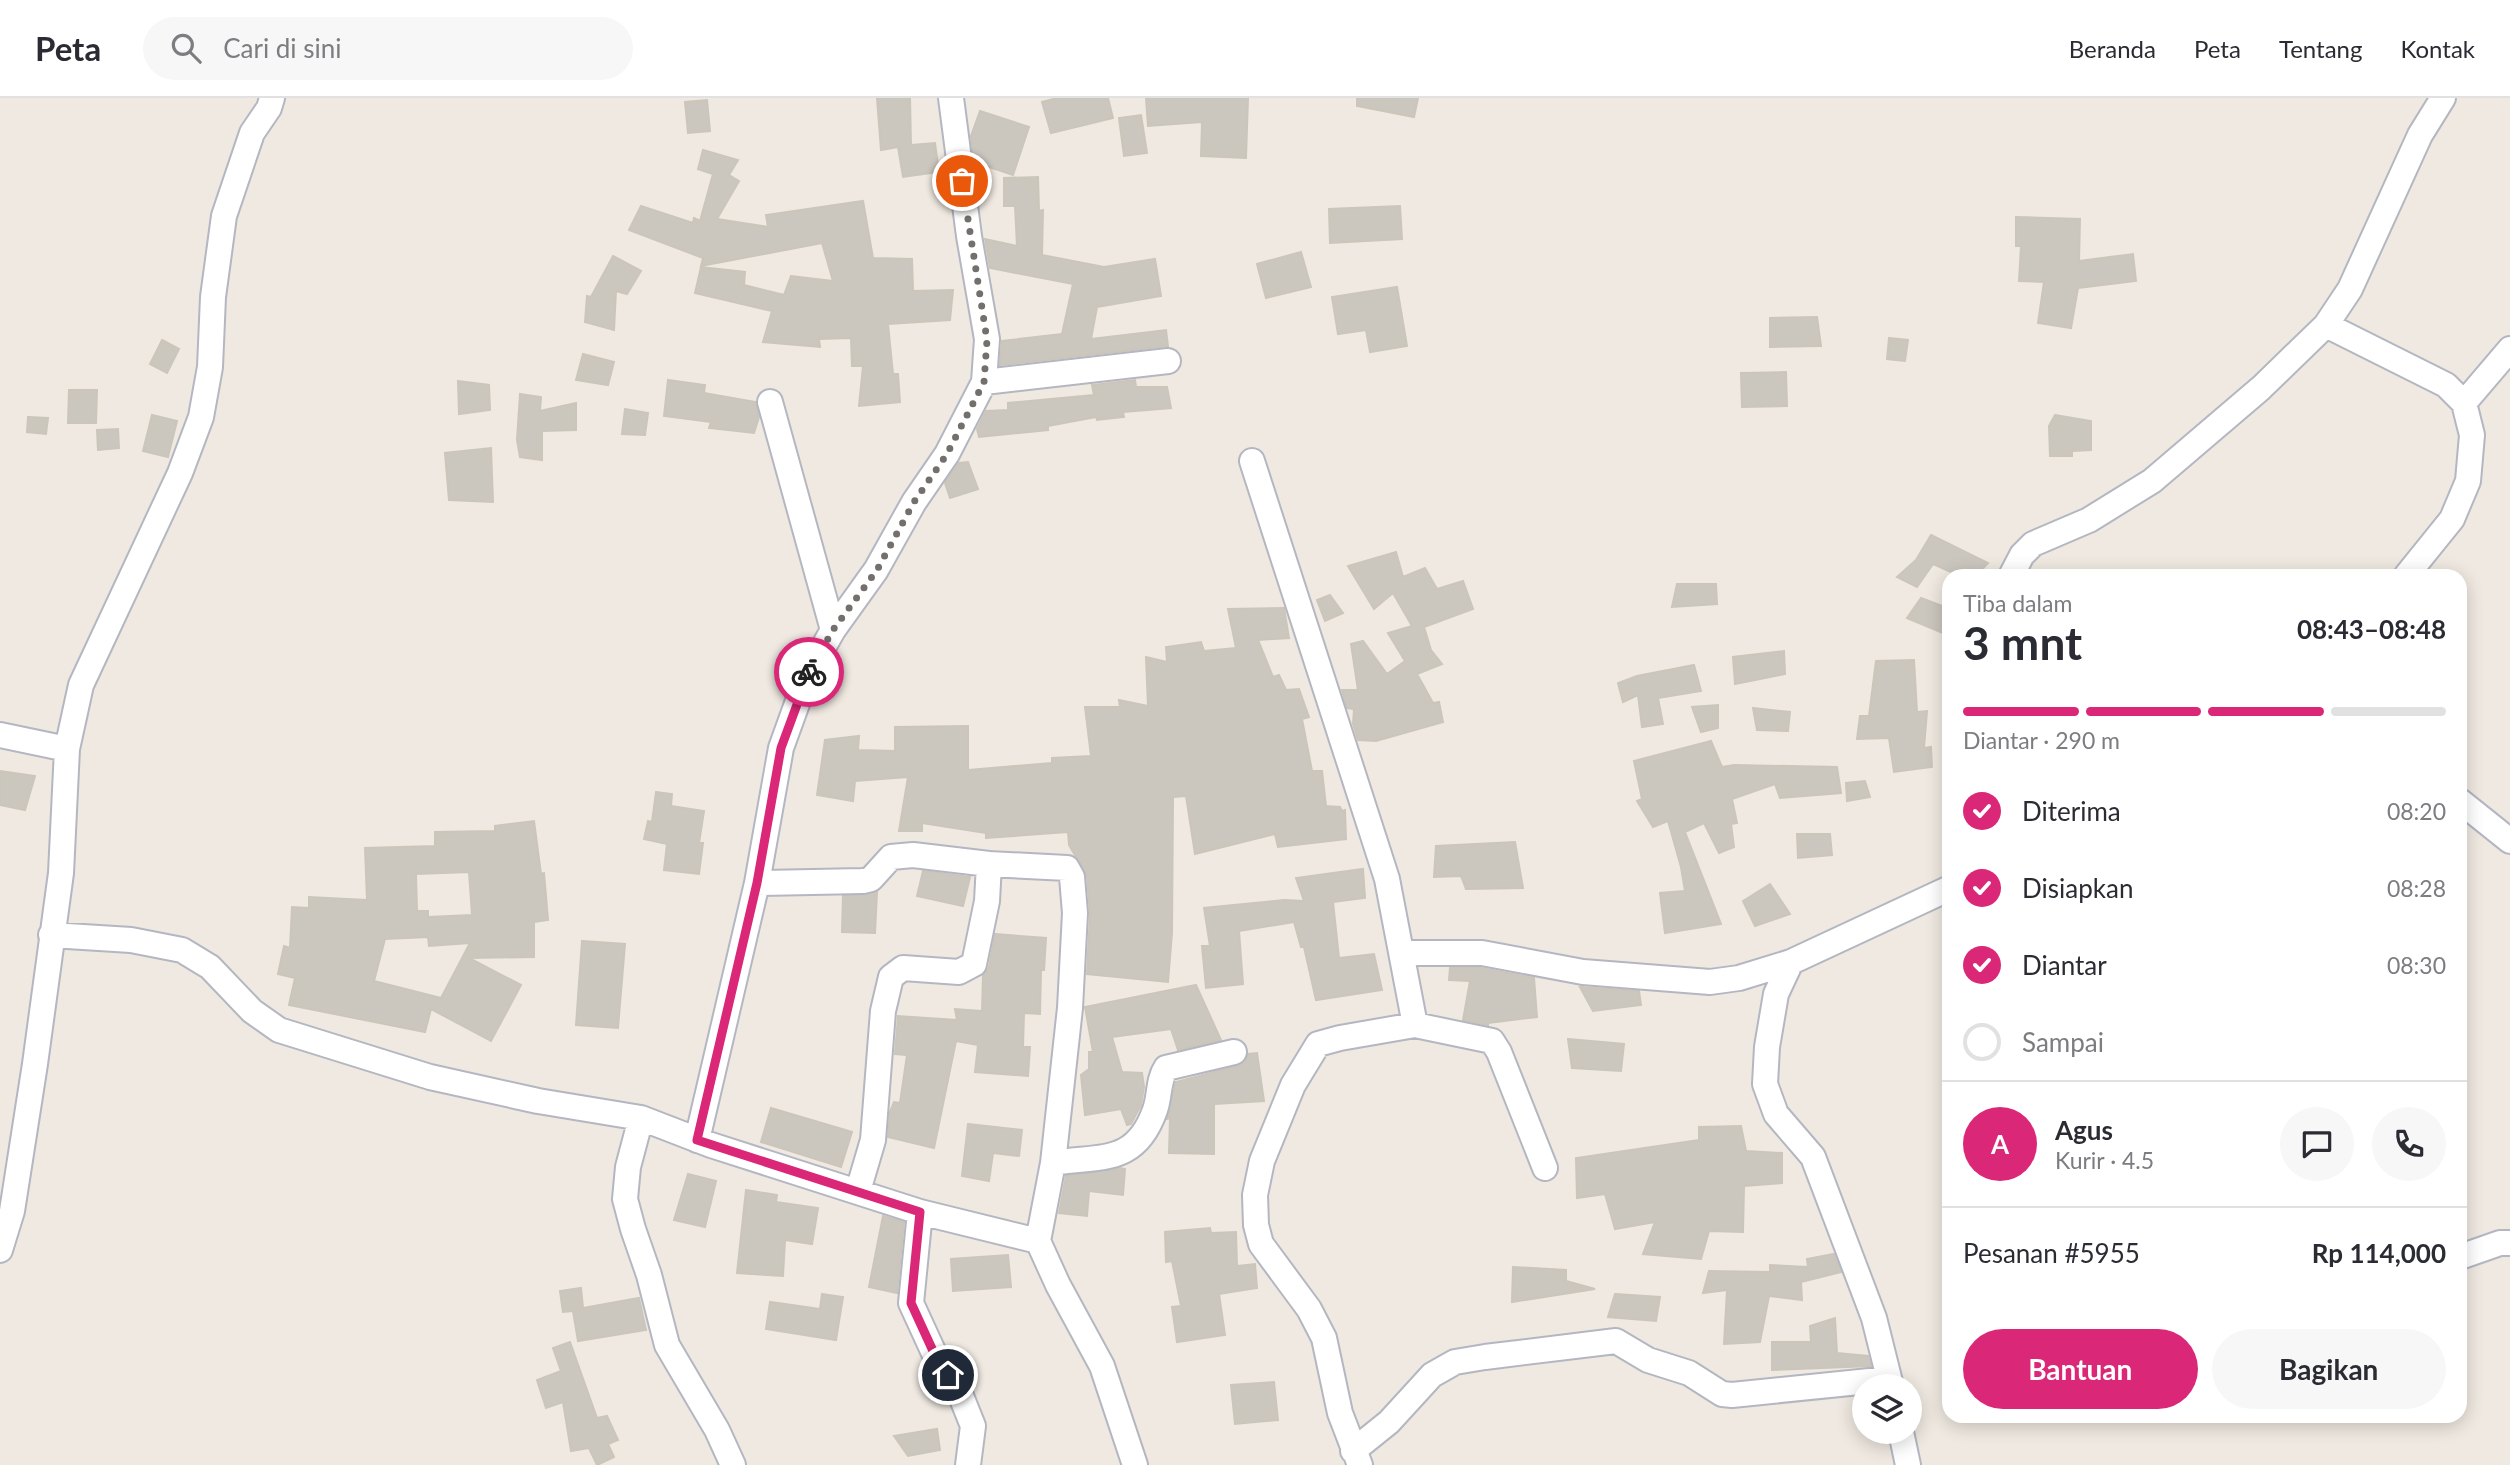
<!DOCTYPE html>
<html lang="id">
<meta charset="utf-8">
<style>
:root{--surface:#fff;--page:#f7f7f7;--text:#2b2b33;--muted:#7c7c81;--line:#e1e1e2;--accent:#db2777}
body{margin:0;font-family:Lato,sans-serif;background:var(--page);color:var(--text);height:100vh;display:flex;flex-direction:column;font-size:26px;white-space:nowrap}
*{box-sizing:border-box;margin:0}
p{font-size:23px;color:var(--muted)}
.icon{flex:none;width:38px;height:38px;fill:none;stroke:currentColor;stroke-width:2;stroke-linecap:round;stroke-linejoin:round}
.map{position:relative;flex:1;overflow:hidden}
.drawer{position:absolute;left:1942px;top:471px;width:525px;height:854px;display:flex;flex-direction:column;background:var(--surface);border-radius:21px;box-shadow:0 4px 18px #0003}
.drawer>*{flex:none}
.buttons{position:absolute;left:1852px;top:1276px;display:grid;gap:14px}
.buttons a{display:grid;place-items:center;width:70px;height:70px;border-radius:50%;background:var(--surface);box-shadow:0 4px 18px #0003;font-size:35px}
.pin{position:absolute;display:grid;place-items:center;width:60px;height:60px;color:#fff;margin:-30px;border:4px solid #fff;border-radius:50%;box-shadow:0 2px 7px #0007}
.courier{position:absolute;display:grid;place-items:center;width:70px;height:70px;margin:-35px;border:5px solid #db2777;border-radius:50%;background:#fff;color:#222;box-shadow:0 2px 9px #0007}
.overview em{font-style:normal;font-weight:700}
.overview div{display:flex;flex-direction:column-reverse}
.overview{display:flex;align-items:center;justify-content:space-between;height:119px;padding:0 21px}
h1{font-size:46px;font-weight:700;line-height:52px}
.bar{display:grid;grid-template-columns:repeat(4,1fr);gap:10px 7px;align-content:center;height:84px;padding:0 21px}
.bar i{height:9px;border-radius:5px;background:var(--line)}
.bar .active{background:var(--accent)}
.bar p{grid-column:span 4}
.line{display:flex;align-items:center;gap:18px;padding:0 21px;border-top:2px solid var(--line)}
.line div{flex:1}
.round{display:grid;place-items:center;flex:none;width:74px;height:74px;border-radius:37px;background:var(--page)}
ol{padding:0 21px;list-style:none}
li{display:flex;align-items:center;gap:21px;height:77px}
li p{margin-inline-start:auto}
li .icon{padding:7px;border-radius:50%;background:var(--accent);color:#fff;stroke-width:4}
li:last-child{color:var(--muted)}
li i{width:38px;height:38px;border:4px solid var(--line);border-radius:50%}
.action{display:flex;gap:14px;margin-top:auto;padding:14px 21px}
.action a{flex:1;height:80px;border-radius:42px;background:var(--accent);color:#fff;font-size:28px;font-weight:700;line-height:80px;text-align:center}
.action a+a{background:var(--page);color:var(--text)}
header{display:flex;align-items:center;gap:42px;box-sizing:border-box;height:98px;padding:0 35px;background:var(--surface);border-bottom:2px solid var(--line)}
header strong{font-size:33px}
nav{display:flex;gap:38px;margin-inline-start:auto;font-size:24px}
.search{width:490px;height:63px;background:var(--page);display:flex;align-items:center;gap:18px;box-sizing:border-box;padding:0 24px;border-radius:38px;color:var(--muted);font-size:26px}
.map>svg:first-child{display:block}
.building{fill:#cbc7bf;stroke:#cbc5ba;stroke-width:2;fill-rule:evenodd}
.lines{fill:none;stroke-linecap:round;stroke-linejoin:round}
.minor-casing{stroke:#b4b7c1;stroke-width:28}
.minor{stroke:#fff;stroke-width:24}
.done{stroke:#726f6d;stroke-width:7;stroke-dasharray:0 12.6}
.route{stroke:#db2777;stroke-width:9}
</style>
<header>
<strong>Peta</strong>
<div class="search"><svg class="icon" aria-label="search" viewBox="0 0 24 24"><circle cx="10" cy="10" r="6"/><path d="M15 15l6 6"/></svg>Cari di sini</div>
<nav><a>Beranda</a><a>Peta</a><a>Tentang</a><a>Kontak</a></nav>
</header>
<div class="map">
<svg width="2510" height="1367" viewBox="0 0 2510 1367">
<rect width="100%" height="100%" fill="#efe9e1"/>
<path class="building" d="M877 0H910L911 47 935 45 939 74 903 79 898 49 881 52Z
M1057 0H1108L1113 20 1051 35 1042 4Z
M1146 0H1248L1246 60 1201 58 1202 24 1148 28Z
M1357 0H1418L1414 19 1357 8Z
M707 2 710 33 688 35 685 4Z
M980 13 1029 29 1013 77 974 64 971 38Z
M1141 17 1147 55 1124 58 1119 20Z
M703 52 738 62 729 77 739 83 717 121 768 129 766 117 863 103 873 160 912 161 913 193 953 192 950 222 888 226 893 276H898L900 304 859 308 863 268H852L851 240 819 241 820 249 763 244 772 213 695 195 701 169 745 174 744 187 784 197 791 178 833 183 822 145 701 168 703 160 629 132 641 108 693 125 694 120 700 123 713 76 698 71Z
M1038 79 1039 113 1043 112 1042 157 1104 169 1155 161 1161 198 1097 209 1091 241 1166 232 1168 248 1000 267 1002 243 1062 236 1073 186 990 170 985 141 1017 148 1015 108H1004V80Z
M1400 108 1402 141 1330 145 1329 111Z
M2016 119 2080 121 2079 163 2133 156 2136 183 2078 190 2071 230 2038 225 2044 184 2019 183 2021 148H2016Z
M1301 154 1311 189 1266 200 1257 166Z
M613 158 641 173 627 196 616 193 614 232 585 224 587 198 591 199Z
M1397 189 1407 248 1370 254 1366 232 1338 236 1332 199Z
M1817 219 1821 248 1770 249V220Z
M1889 240 1908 242 1905 263 1887 261Z
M162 242 179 251 167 275 150 266Z
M583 256 614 264 608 287 576 282Z
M1786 274 1787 308 1742 309 1741 275Z
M668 282 705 287 704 295 756 304 759 319 754 335 709 330 711 324 664 318Z
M1135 282 1136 289H1167L1171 310 1123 314 1124 319 1097 322 1096 319 1048 328V332L979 339 977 331 986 313 1008 312V305L1094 297 1092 287Z
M458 283 489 287 490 312 459 316Z
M69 292H97L96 325H68Z
M520 296 541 299 540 313 576 305V332L542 333V362L520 359 517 342Z
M625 311 648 315 645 337 622 336Z
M152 317 177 323 168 359 143 353Z
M2055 317 2091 323V352L2072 353V358H2050L2049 328Z
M28 319 48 320 46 336 27 334Z
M118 331 119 350 98 352 97 332Z
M491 350 493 404 449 402 445 355Z
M968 364 978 391 950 400 945 385 959 365Z
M1931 437 1988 465 1976 478H1960L1933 466 1917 489 1897 479 1916 462Z
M1396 454 1403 479 1425 470 1437 491 1463 483 1473 511 1424 529 1431 552 1442 566 1417 576 1433 605 1439 604 1443 624 1376 643 1358 642 1353 626 1354 611 1347 610 1342 592H1358L1351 546 1363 543 1387 576 1405 563 1388 535 1412 528 1393 495 1374 511 1348 468Z
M1677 486H1716L1717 506 1672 509Z
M1330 497 1343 515 1325 523 1317 502Z
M1921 500 1950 511V538L1907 520Z
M1284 510 1289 540 1258 542 1273 579 1279 577 1286 592 1299 591 1309 619 1302 621 1312 673H1322L1326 708 1340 709 1342 713 1345 712 1346 741 1278 749 1275 736 1195 756 1186 698 1173 699 1172 835 1168 884 1087 876 1090 816 1087 778 1069 747 1068 734 986 740V735L922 725V733H899L908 679 855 683 853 703 817 697 825 642 859 638 858 652 895 653V629L968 628V672L1052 665V660L1091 658 1085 609H1120L1119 602 1148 608 1146 559 1167 564 1166 549 1201 544 1204 553 1236 550 1228 511Z
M1784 553 1785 576 1735 586 1733 559Z
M1914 562 1917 614 1927 613 1924 650 1931 649 1932 669 1894 674 1889 640 1857 641 1860 618H1869L1876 563Z
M1694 567 1701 593 1658 600 1663 626 1642 629 1638 597 1623 604 1618 585 1637 578Z
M1718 607V630L1701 634 1692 609Z
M1753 610 1790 614 1788 633 1757 632Z
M1711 643 1722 669 1734 667 1837 669 1841 695 1780 700 1775 686 1732 701 1737 725 1731 726 1734 749 1719 755 1704 725 1685 734 1721 826 1665 835 1660 795 1685 793 1681 769 1668 723 1653 729 1637 703 1642 701 1634 663Z
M0 673 35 678 25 712 0 707Z
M1865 683 1870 699 1847 703 1846 685Z
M656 694 672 696 671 708 704 713 699 745H703L699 776 664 772 667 746 644 741 648 723 652 724Z
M534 723 541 776 544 775 548 822 534 824V859L469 860 521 887 491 943 431 911 425 934 289 907 295 880 278 876 284 848 290 850 292 809 309 810V799L367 802 365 750 435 748V734L495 733V728ZM469 774 472 817 428 819V813H417L416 776ZM428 839 429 848 470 845 441 900 374 883 385 841Z
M1797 736H1830L1832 757 1798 760Z
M1515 744 1523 790 1466 791 1461 778 1434 779 1436 748Z
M1363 771 1365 800 1333 804 1339 860 1374 856 1382 892 1316 902 1304 849H1301L1294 824 1239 833 1243 886 1206 890 1202 848H1210L1204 810 1284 802 1304 803 1296 780Z
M923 773 970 779 963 808 917 798Z
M1770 786 1790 816 1755 828 1743 803Z
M877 794 875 835 842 834 843 798Z
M995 836 1046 840 1044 872H1041L1040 916 1024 915 1023 949H1030L1028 978 975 974 978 947 956 943 934 1050 888 1039 890 1014 894 1004 900 1005 907 957 895 956 898 918 957 922 955 911 982 913 983 877 989 869Z
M582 843 625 846 618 930 576 927Z
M1450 870H1481L1534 880 1537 919 1488 925V927L1463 922 1470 883 1449 882Z
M1196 887 1221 942 1178 952 1171 931 1112 939 1122 974 1142 975 1144 989 1141 1007 1131 1026 1127 1027 1121 1011 1085 1017 1081 977 1089 971V954H1093L1085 909Z
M1580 889 1639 893 1641 907 1593 913Z
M1568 941 1624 946 1621 973 1572 970Z
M1257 955 1264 1003 1214 1006V1056L1169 1055 1170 1020 1167 1021 1176 984 1237 968 1245 964 1248 956Z
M771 1010 852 1034 841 1069 761 1044Z
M968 1026 1022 1032 1019 1058 993 1055 989 1083 962 1078Z
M1741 1028 1746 1053 1782 1055V1085L1744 1088 1743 1134 1709 1133 1701 1161 1643 1156 1655 1124 1615 1131 1605 1096 1577 1100 1576 1060 1699 1042V1029Z
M1120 1070 1125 1071 1123 1097 1089 1093 1087 1118 1059 1115 1066 1078Z
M688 1076 716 1083 705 1129 674 1122Z
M746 1092 777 1097 776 1104 818 1110 812 1146 785 1142 783 1178 737 1175Z
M883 1118 904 1124 897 1195 869 1189Z
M1210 1130 1211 1135 1236 1134 1237 1168 1255 1166 1257 1190 1219 1196 1225 1237 1177 1244 1172 1209 1181 1208 1172 1163 1166 1164 1165 1134Z
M1834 1156 1841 1174 1801 1184 1802 1202 1769 1198 1760 1244 1724 1246 1727 1192 1703 1195 1709 1173 1770 1174V1167L1808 1169 1807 1161Z
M1008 1157 1011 1189 953 1193 951 1161Z
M1513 1169 1566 1172V1183L1595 1191 1512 1204Z
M581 1190 583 1210 639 1200 646 1232 578 1243 573 1213 563 1214 560 1193Z
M822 1196 843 1199 836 1242 766 1231 770 1204 820 1211Z
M1615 1196 1660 1199 1656 1223 1608 1219Z
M1835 1220 1837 1255 1868 1258 1871 1268 1772 1272V1244H1811L1810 1228Z
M570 1244 597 1320 607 1318 618 1342 608 1346 614 1359 597 1367 589 1350 571 1353 563 1304 546 1310 537 1282 561 1273 553 1250Z
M1274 1284 1278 1322 1235 1326 1231 1287Z
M937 1331 940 1352 908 1358 894 1338Z"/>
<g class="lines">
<defs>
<path id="minor" d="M2326 227 2446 287 2464 305 2472 337 2468 383 2452 421 2406 478
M984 284 1168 263
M770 304 833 532
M2464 305 2510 251
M1252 363 1387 781 1415 927
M2011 478 2022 457 2033 446 2089 422 2152 383 2261 290 2326 227 2350 191 2420 37 2443 0
M0 637 67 651
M2460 703 2510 743
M757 785 863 783 871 781 891 759 913 757 989 766
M51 837 131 842 182 852 210 869 252 913 279 932 430 979 538 1003 641 1020 711 1047 920 1114 1038 1143
M1402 855H1482L1583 874 1710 884 1739 880 1791 864 1950 790
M1791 864 1776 896 1767 949 1765 986 1776 1016 1813 1059 1874 1220 1891 1288
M641 1020 628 1069 625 1101 633 1131 649 1177 667 1247 717 1332 733 1367
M697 1042 757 785 781 650 807 578 833 532 876 472 914 404 947 356 984 284 987 241 969 138 951 0
M1053 1065C1101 1057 1135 1068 1155 1012 1160 998 1158 982 1166 970L1234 954
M858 1093 873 1042 883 913 891 879 903 870 959 874 974 866 987 803 989 766 1067 770 1072 779 1075 815 1070 910 1053 1065 1038 1143 1058 1187 1102 1268 1135 1367
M920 1114 911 1205 939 1266 957 1288 973 1328 968 1367
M0 1152 12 1113 35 966 61 775 67 651 81 587 180 375 201 319 210 269 213 199 224 118 252 35 269 10 272 0
M2460 1159 2500 1145H2510
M1901 1334 1908 1367
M1353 1353 1389 1324 1432 1277 1455 1264 1485 1259 1616 1243 1648 1262 1689 1275 1722 1296 1732 1297 1889 1281
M1360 1367 1340 1315 1324 1240 1309 1211 1261 1146 1256 1127 1255 1097 1262 1063 1293 987 1318 946 1340 940 1415 927 1492 943 1499 954 1545 1070"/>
</defs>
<use href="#minor" class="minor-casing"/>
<use href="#minor" class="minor"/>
</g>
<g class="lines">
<path class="done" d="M809 574 833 532 877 472 914 404 947 356 984 284 987 242 962 83"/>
<path class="route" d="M809 574 781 650 757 785 697 1042 920 1114 911 1205 939 1266 948 1277"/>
</g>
</svg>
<div class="buttons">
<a><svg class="icon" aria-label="layers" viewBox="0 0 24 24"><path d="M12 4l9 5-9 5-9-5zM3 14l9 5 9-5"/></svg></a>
</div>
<div class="pin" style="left:962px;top:83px;background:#ea580c"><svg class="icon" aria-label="bag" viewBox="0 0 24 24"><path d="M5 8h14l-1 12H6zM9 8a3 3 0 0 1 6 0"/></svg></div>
<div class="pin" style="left:948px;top:1277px;background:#1f2937"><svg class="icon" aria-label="home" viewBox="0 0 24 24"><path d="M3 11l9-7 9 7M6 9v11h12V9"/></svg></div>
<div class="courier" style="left:809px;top:574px"><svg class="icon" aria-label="bike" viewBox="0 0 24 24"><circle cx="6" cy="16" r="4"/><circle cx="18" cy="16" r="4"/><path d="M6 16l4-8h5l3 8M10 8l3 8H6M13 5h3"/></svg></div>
<section class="drawer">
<div class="overview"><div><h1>3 mnt</h1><p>Tiba dalam</p></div><em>08:43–08:48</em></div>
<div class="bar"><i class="active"></i><i class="active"></i><i class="active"></i><i></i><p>Diantar · 290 m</p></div>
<ol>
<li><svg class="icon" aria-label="check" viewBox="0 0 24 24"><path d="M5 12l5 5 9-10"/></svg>Diterima<p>08:20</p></li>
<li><svg class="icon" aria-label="check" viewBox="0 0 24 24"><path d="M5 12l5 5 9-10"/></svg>Disiapkan<p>08:28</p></li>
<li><svg class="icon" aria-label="check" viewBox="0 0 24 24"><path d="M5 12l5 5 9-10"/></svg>Diantar<p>08:30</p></li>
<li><i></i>Sampai</li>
</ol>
<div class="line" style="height:126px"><b class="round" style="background:var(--accent);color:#fff">A</b><div><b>Agus</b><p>Kurir · 4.5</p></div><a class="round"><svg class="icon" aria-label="chat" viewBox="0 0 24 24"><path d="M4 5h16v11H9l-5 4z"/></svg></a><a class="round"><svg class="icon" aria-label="phone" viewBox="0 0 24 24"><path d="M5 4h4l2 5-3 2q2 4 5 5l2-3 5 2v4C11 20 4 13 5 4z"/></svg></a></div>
<div class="line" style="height:91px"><div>Pesanan #5955</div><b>Rp 114,000</b></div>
<div class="action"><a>Bantuan</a><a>Bagikan</a></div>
</section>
</div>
